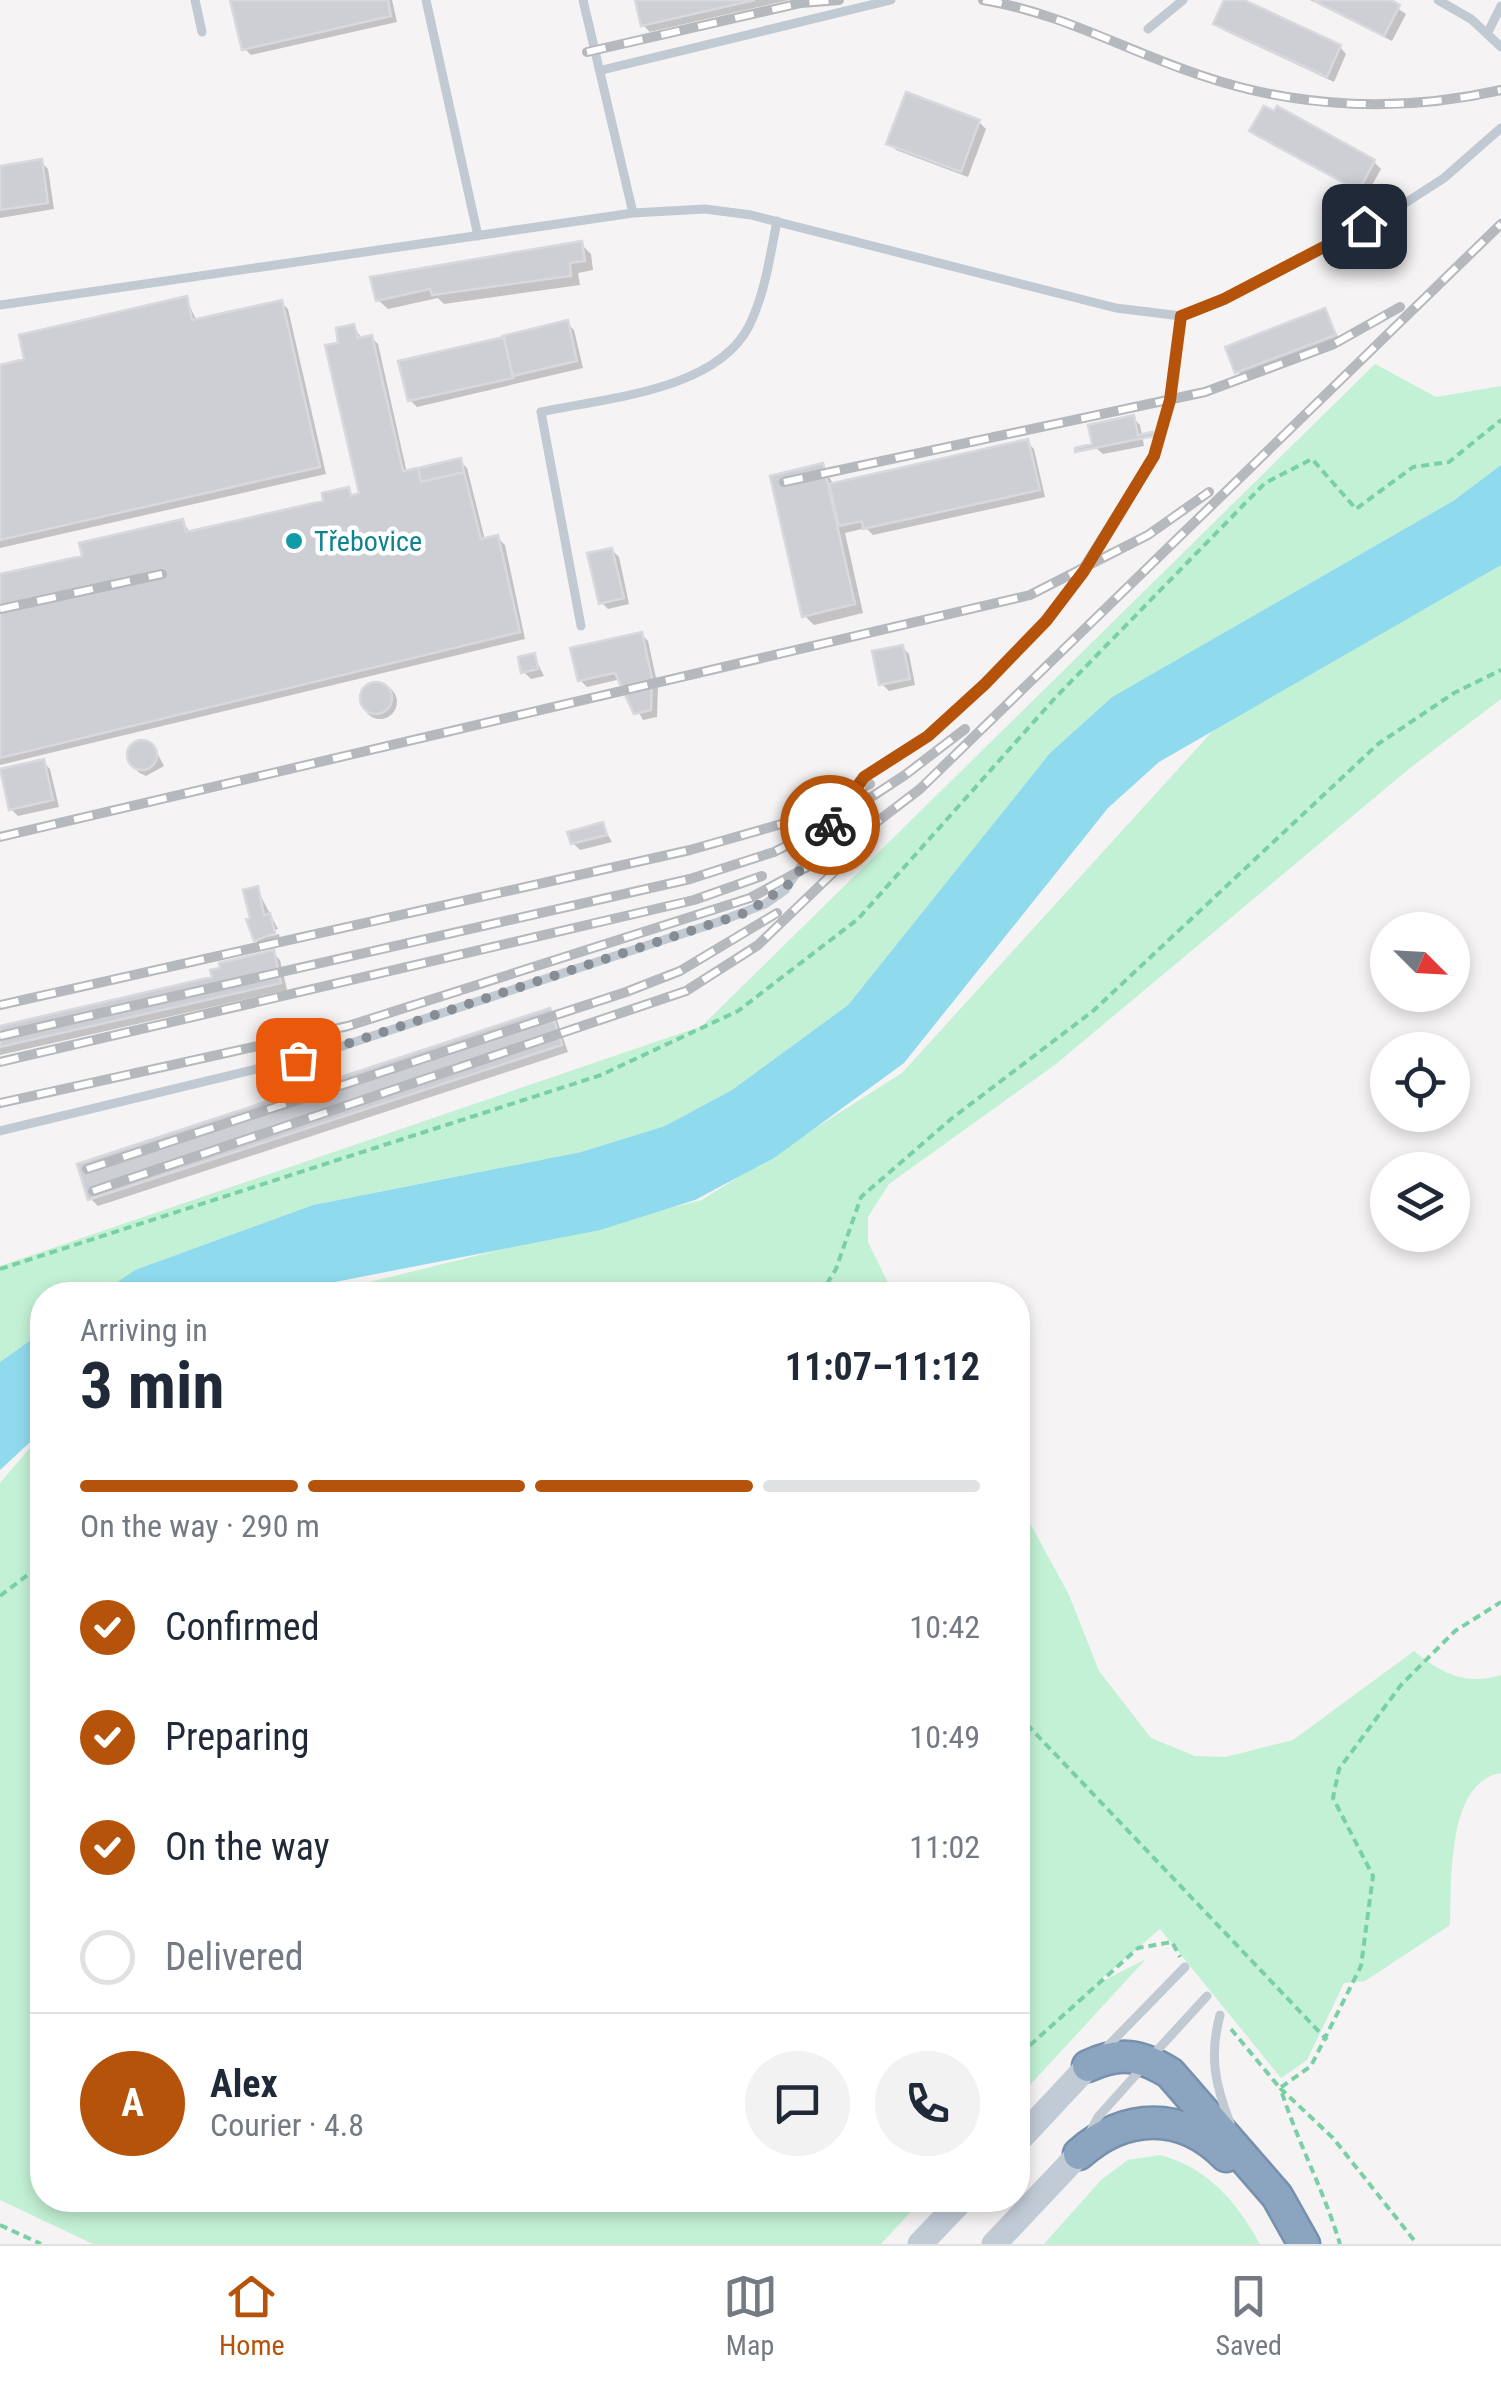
<!DOCTYPE html>
<meta charset="utf-8">
<style>
:root{--surface:#fff;--page:#f2f2f3;--text:#1f2937;--muted:#747a83;--line:#e0e1e3;--accent:#b45309}
body{margin:0;font-family:"Roboto Condensed",sans-serif;background:var(--page);color:var(--text);height:100vh;display:flex;flex-direction:column;font-size:38px;white-space:nowrap}
*{box-sizing:border-box;margin:0}
p{font-size:32px;color:var(--muted)}
.icon{flex:none;width:55px;height:55px;fill:none;stroke:currentColor;stroke-width:2;stroke-linecap:round;stroke-linejoin:round}
.map{position:relative;flex:1;overflow:hidden}
.side{position:absolute;left:30px;top:1282px;width:1000px;height:930px;display:flex;flex-direction:column;background:var(--surface);border-radius:40px;box-shadow:0 5px 15px #0003}
.side>*{flex:none}
.needle{width:65px;rotate:114deg}
.controls{position:absolute;left:1370px;top:912px;display:grid;gap:20px}
.controls a{display:grid;place-items:center;width:100px;height:100px;border-radius:50%;background:var(--surface);box-shadow:0 5px 15px #0003;font-size:50px}
.pin{position:absolute;display:grid;place-items:center;width:85px;height:85px;color:#fff;margin:-42px;border-radius:20px;box-shadow:0 5px 15px #0006}
.courier{position:absolute;display:grid;place-items:center;width:100px;height:100px;margin:-50px;border:8px solid #b45309;border-radius:50%;background:#fff;color:#222;box-shadow:0 2px 12px #0007}
.headline em{font-style:normal;font-weight:700}
.headline div{display:flex;flex-direction:column-reverse}
.headline{display:flex;align-items:center;justify-content:space-between;height:170px;padding:0 50px}
h1{font-size:65px;font-weight:700;line-height:75px}
.bar{display:grid;grid-template-columns:repeat(4,1fr);gap:15px 10px;align-content:center;height:120px;padding:0 50px}
.bar i{height:12px;border-radius:8px;background:var(--line)}
.bar .current{background:var(--accent)}
.bar p{grid-column:span 4}
.line{display:flex;align-items:center;gap:25px;padding:0 50px;border-top:2px solid var(--line)}
.line div{flex:1}
.round{display:grid;place-items:center;flex:none;width:105px;height:105px;border-radius:52px;background:var(--page)}
ol{padding:0 50px;list-style:none}
li{display:flex;align-items:center;gap:30px;height:110px}
li p{margin-inline-start:auto}
li .icon{padding:10px;border-radius:50%;background:var(--accent);color:#fff;stroke-width:4}
li:last-child{color:var(--muted)}
li i{width:55px;height:55px;border:5px solid var(--line);border-radius:50%}
.tab-bar{display:flex;justify-content:space-around;align-items:center;height:140px;border-top:2px solid var(--line);background:var(--surface);font-size:28px;color:var(--muted)}
.tab-bar a{display:grid;justify-items:center;gap:5px}
.tab-bar .current{color:var(--accent)}
.map>svg:first-child{display:block}
.green{fill:#c3f1d5}
.water{fill:#90daee}
.shadow{fill:#0003}
.building{fill:#cdcfd5;stroke:#d7d9de;stroke-width:2.5}
.lines{fill:none;stroke-linecap:round;stroke-linejoin:round}
.highway-casing{stroke:#7690ad;stroke-width:35}
.path{stroke:#7ad0a6;stroke-width:4;stroke-dasharray:8 5;stroke-linecap:butt}
.lane{stroke:#c1cad2;stroke-width:9}
.secondary{stroke:#c1cbd6;stroke-width:25}
.highway{stroke:#8ba5c1;stroke-width:30}
.rail-casing{stroke:#b5b8bd;stroke-width:10}
.rail{stroke:#fff;stroke-width:6;stroke-dasharray:19;stroke-linecap:butt}
.done{stroke:#868d94;stroke-width:10;stroke-dasharray:0 18}
.route{stroke:#b45309;stroke-width:12}
.culture-dot{fill:#0f9aa8;stroke:#fff;stroke-width:4}
.labels{text-anchor:middle;stroke-width:9;stroke-linejoin:round;paint-order:stroke}
.culture-label{font-size:28px;fill:#0d838f;stroke:#fff;text-anchor:start}
</style>
<div class="map">
<svg width="1501" height="2244" viewBox="0 0 1501 2244">
<rect width="100%" height="100%" fill="#f5f3f3"/>
<path class="green" d="M1375 364 1436 397 1501 386V465L1453 501 1112 697 1050 753 848 1005 732 1090 665 1126 581 1152 313 1205 135 1270 98 1295H42V1332L0 1362V1266L702 1026Z
M1501 536V699L1410 768 1056 1064 889 1184 868 1217V1242L894 1295H317L702 1200 902 1073 1240 701Z
M42 1434V2200H922L881 2244H93L0 2200V1483Z
M1018 1501 1069 1595 1099 1671 1151 1738 1195 1756 1226 1757 1293 1740 1414 1651C1441 1673 1465 1686 1501 1675V1773C1446 1782 1452 1882 1450 1925L1365 1981 1344 1983 1307 2060 1281 2078 1160 1929 1093 1986 1146 1959 1018 2098Z
M1160 2155C1208 2168 1236 2201 1260 2244H1044L1102 2179 1128 2160Z"/>
<path class="water" d="M1501 465V565L1159 762 1108 808 904 1063 774 1158 695 1200 600 1230 335 1282 299 1295H98L135 1270 313 1205 581 1152 665 1126 732 1090 848 1005 1050 753 1112 697 1453 501Z
M42 1332V1431L0 1470V1362Z"/>
<path class="shadow" d="M233 0H392L397 22 251 55 244 48Z
M637 0H789L650 32 643 25Z
M1227 0H1238L1340 47 1346 54 1334 82 1223 30 1216 23Z
M1310 0H1385L1406 14 1392 41Z
M1278 110 1374 162 1381 169 1366 196 1253 131Z
M979 122 986 129 968 177 896 150 889 143Z
M41 162 48 169 54 209 0 218V168Z
M581 244 591 254 593 270 578 273 580 285 444 304 438 298 388 309 378 300Z
M186 299 197 321 281 302 288 309 326 474 0 548V367Z
M1325 311 1341 342 1244 379 1238 372Z
M567 323 574 330 583 368 417 407 410 400Z
M354 327 362 339 371 337 378 344 407 473 460 461 467 468 485 540 498 538 505 545 525 639 0 765V576L85 558 183 522 191 534 315 506 348 490 355 497 362 495 341 345Z
M1133 418 1140 425 1144 446 1103 454 1096 448Z
M1027 442 1034 449 1045 497 873 535 866 528 845 533 863 613 814 625 804 615 822 466 834 485Z
M612 550 619 557 629 604 608 609 601 602Z
M641 634 648 641 658 687 657 717 643 720 621 679 587 687 580 680Z
M902 647 909 654 915 685 889 691 882 684Z
M534 656 544 676 531 679 524 672Z
M363 702a17 17 0 1 1 34 0a17 17 0 1 1-34 0Z
M138 744 154 747 164 766 146 776 138 772 128 753Z
M43 762 50 769 59 807 18 816 11 809Z
M602 825 612 842 580 850 573 843Z
M257 889 278 929 255 935Z
M279 934 280 939 260 944 255 940Z
M273 953 280 960 287 990 0 1055V1028L215 979Z
M549 1010 556 1017 568 1052 98 1206 91 1199Z"/>
<path class="building" d="M230 0H388L391 16 242 50Z
M635 0H755L641 26Z
M1224 0H1244L1341 45 1327 77 1213 24Z
M1313 0H1391L1400 5 1384 36Z
M906 92 980 120 961 172 886 144Z
M1264 106 1274 111 1277 106 1375 160 1359 191 1249 131Z
M42 159 48 203 0 210V166Z
M582 241 585 261 570 263 571 276 432 295 430 289 376 301 370 277Z
M187 296 192 320 282 300 320 467 0 540V365L24 359 19 335Z
M1325 308 1336 335 1235 373 1225 347Z
M568 320 577 361 513 376 503 336Z
M354 324 358 338 372 335 403 471 418 468 421 482 464 472 481 539 498 535 520 632 0 758V574L82 556 79 543 183 519 186 532 323 501 322 493 349 487 351 496 359 493 325 345 338 343 336 328Z
M504 337 513 378 408 401 398 361Z
M1134 415 1138 435 1153 432 1154 436 1075 452V448L1092 444 1088 425Z
M1028 439 1040 490 863 529 862 521 839 526 829 484Z
M461 458 464 472 421 482 418 468Z
M823 463 855 604 802 617 770 476Z
M612 548 624 598 599 604 587 553Z
M642 632 652 678 651 710 634 714 615 673 578 681 570 648Z
M903 645 910 679 879 685 872 651Z
M535 653 538 669 521 673 518 657Z
M360 698a16 16 0 1 1 32 0a16 16 0 1 1-32 0Z
M127 755a15 15 0 1 1 30 0a15 15 0 1 1-30 0Z
M44 759 53 800 9 810 0 769Z
M603 822 607 835 571 844 567 832Z
M258 886 264 915 270 913 275 933 254 941 246 919 250 918 243 890Z
M274 950 281 983 0 1047V1026L212 977 210 970 220 968 219 963Z
M550 1008 562 1045 88 1200 77 1164Z"/>
<g class="lines">
<defs>
<path id="highway" d="M1088 2066C1120 2051 1141 2055 1170 2073L1277 2196 1304 2244
M1079 2154C1125 2113 1182 2111 1226 2156"/>
</defs>
<use href="#highway" class="highway-casing"/>
<path class="path" d="M0 1269 601 1075 738 1011 858 919 1055 698 1265 483 1312 459 1356 509 1413 467 1449 462 1501 420
M820 1295 836 1269 861 1197 951 1119 1093 1011 1378 744 1454 693 1501 670
M0 1596 42 1564
M1018 1715 1327 2040
M1231 2029 1280 2088 1311 2066 1361 1966 1373 1876 1333 1798 1339 1769 1401 1685 1455 1631 1501 1602
M1018 2050 1028 2047 1138 1948 1172 1942 1180 1957
M1280 2088 1333 2138 1417 2244
M1282 2093C1299 2145 1324 2191 1340 2244
M0 2225 41 2244"/>
<path class="lane" d="M195 0 202 32
M426 0 478 236
M583 0 633 213
M1438 0 1471 19 1501 47
M1148 29 1183 0
M1487 34 1501 6
M602 70 891 0
M0 305 633 213 705 209 751 215 1116 308 1181 316 1224 299 1396 209 1444 178 1501 128
M581 626 541 412C605 398 716 391 749 326 765 294 770 256 777 221
M0 1131 318 1054 718 922 765 904 785 890 859 781 919 743 960 709 1058 607 1154 456 1171 400 1181 316
M1220 2015C1209 2056 1215 2084 1230 2123
M1103 2051 1185 1967
M1152 2056 1207 1996
M1089 2134 1098 2117 1142 2068"/>
<path class="secondary" d="M1018 2141 1088 2066
M920 2244 962 2200
M994 2244 1079 2154"/>
<use href="#highway" class="highway"/>
<defs>
<path id="rail" d="M983 0C1063 13 1130 53 1206 77 1302 109 1404 112 1501 90
M587 52 801 3 839 0
M784 482 1205 392 1334 344 1400 307
M0 609 162 574
M0 837 1030 595 1148 535 1209 492
M0 1005 690 850 785 823 870 784
M0 1036 690 879 774 852 830 824 905 775 965 729
M0 1062 694 900 762 876
M0 1103 348 1026 750 898 844 847 920 789 1501 224
M87 1169 626 992 680 971 777 913
M93 1191 686 991 758 945 859 848"/>
</defs>
<use href="#rail" class="rail-casing"/>
<use href="#rail" class="rail"/>
</g>
<g class="lines">
<path class="done" d="M298 1060 748 912 792 882 830 825"/>
<path class="route" d="M830 825 864 777 928 736 985 684 1046 621 1084 571 1154 456 1170 400 1181 316 1224 299 1364 226"/>
</g>
<circle class="culture-dot" cx="294" cy="541" r="10"/>
<g class="labels">
<g class="culture-label">
<text x="314" y="551">Třebovice</text>
</g>
</g>
</svg>
<div class="controls">
<a><svg class="needle" viewBox="-14 -14 28 28"><path d="M0-13l5 13h-10z" fill="#e53935"/><path d="M0 13l5-13h-10z" fill="#747a83"/></svg></a>
<a><svg class="icon" aria-label="locate" viewBox="0 0 24 24"><circle cx="12" cy="12" r="6"/><path d="M12 2v4M12 18v4M2 12h4M18 12h4"/></svg></a>
<a><svg class="icon" aria-label="layers" viewBox="0 0 24 24"><path d="M12 4l9 5-9 5-9-5zM3 14l9 5 9-5"/></svg></a>
</div>
<div class="pin" style="left:298px;top:1060px;background:#ea580c"><svg class="icon" aria-label="bag" viewBox="0 0 24 24"><path d="M5 8h14l-1 12H6zM9 8a3 3 0 0 1 6 0"/></svg></div>
<div class="pin" style="left:1364px;top:226px;background:#1f2937"><svg class="icon" aria-label="home" viewBox="0 0 24 24"><path d="M3 11l9-7 9 7M6 9v11h12V9"/></svg></div>
<div class="courier" style="left:830px;top:825px"><svg class="icon" aria-label="bike" viewBox="0 0 24 24"><circle cx="6" cy="16" r="4"/><circle cx="18" cy="16" r="4"/><path d="M6 16l4-8h5l3 8M10 8l3 8H6M13 5h3"/></svg></div>
<section class="side">
<div class="headline"><div><h1>3 min</h1><p>Arriving in</p></div><em>11:07–11:12</em></div>
<div class="bar"><i class="current"></i><i class="current"></i><i class="current"></i><i></i><p>On the way · 290 m</p></div>
<ol>
<li><svg class="icon" aria-label="check" viewBox="0 0 24 24"><path d="M5 12l5 5 9-10"/></svg>Confirmed<p>10:42</p></li>
<li><svg class="icon" aria-label="check" viewBox="0 0 24 24"><path d="M5 12l5 5 9-10"/></svg>Preparing<p>10:49</p></li>
<li><svg class="icon" aria-label="check" viewBox="0 0 24 24"><path d="M5 12l5 5 9-10"/></svg>On the way<p>11:02</p></li>
<li><i></i>Delivered</li>
</ol>
<div class="line" style="height:180px"><b class="round" style="background:var(--accent);color:#fff">A</b><div><b>Alex</b><p>Courier · 4.8</p></div><a class="round"><svg class="icon" aria-label="chat" viewBox="0 0 24 24"><path d="M4 5h16v11H9l-5 4z"/></svg></a><a class="round"><svg class="icon" aria-label="phone" viewBox="0 0 24 24"><path d="M5 4h4l2 5-3 2q2 4 5 5l2-3 5 2v4C11 20 4 13 5 4z"/></svg></a></div>
</section>
</div>
<nav class="tab-bar">
<a class="current"><svg class="icon" aria-label="home" viewBox="0 0 24 24"><path d="M3 11l9-7 9 7M6 9v11h12V9"/></svg>Home</a>
<a><svg class="icon" aria-label="map" viewBox="0 0 24 24"><path d="M3 6l6-2 6 2 6-2v14l-6 2-6-2-6 2zM9 4v14M15 6v14"/></svg>Map</a>
<a><svg class="icon" aria-label="saved" viewBox="0 0 24 24"><path d="M7 4h10v16l-5-4-5 4z"/></svg>Saved</a>
</nav>
